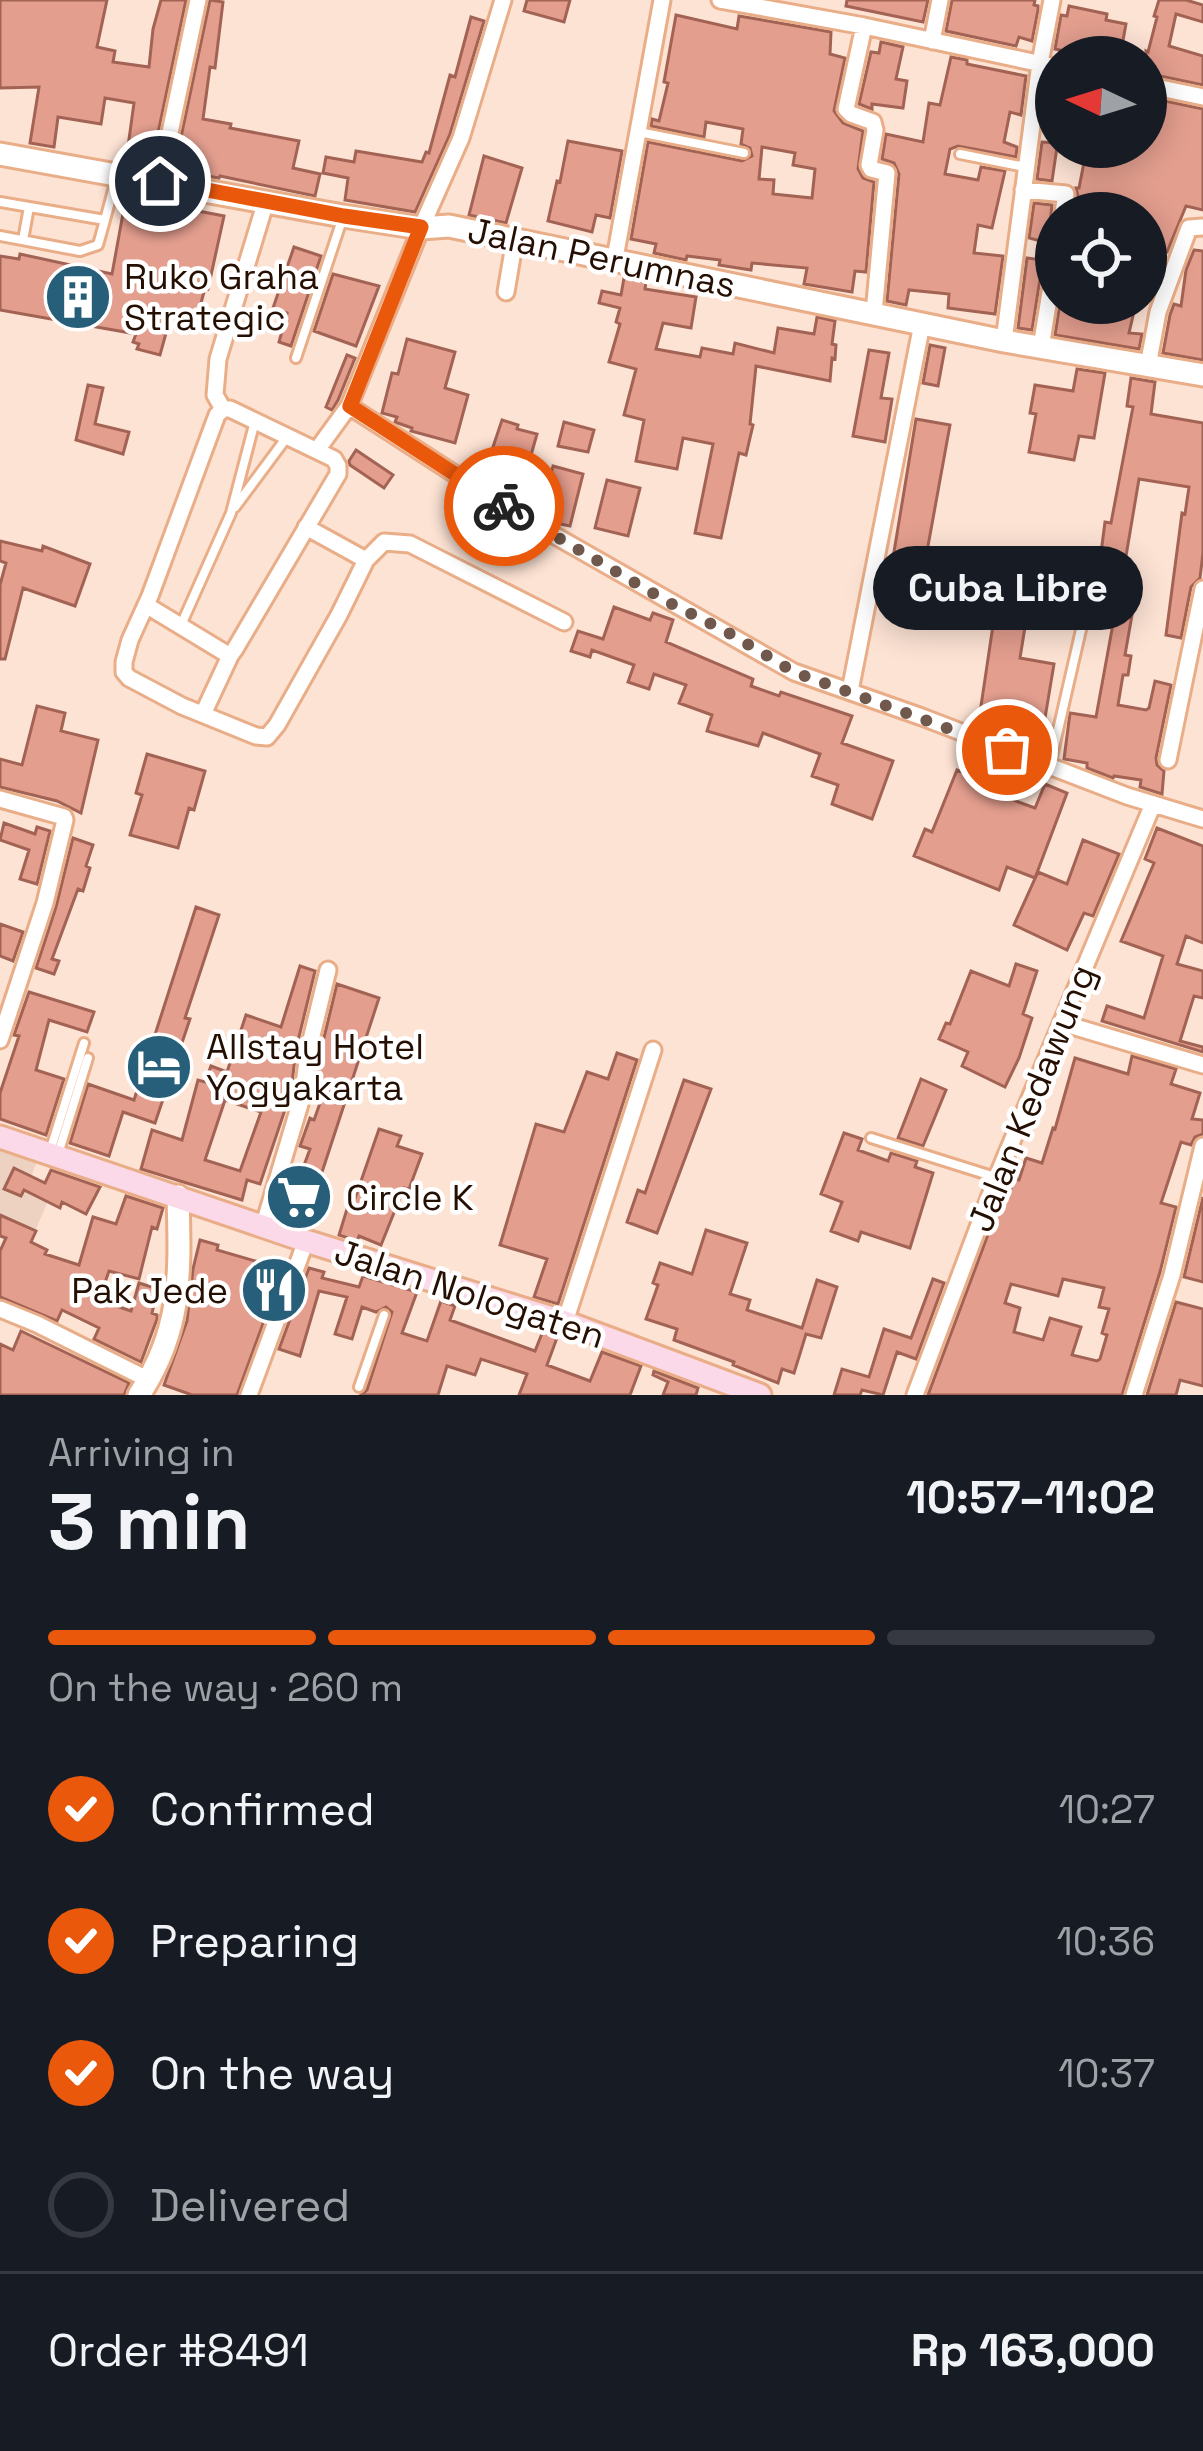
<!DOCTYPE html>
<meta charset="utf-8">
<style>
:root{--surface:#171b24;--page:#20242c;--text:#f1f3f6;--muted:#9ea1a6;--line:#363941;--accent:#ea580c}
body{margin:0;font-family:"Space Grotesk",sans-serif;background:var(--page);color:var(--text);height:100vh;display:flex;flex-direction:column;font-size:45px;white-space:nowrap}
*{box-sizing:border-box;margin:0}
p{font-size:39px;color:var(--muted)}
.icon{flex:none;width:66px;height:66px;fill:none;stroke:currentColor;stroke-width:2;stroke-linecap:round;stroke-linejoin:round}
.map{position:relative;height:1395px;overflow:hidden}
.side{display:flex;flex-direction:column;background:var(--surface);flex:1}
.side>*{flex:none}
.needle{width:78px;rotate:274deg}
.controls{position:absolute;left:1035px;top:36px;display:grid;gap:24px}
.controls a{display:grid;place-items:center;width:132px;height:132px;border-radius:50%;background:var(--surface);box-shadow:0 6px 30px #0003;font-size:60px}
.pin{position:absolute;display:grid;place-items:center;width:102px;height:102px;color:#fff;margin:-51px;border:6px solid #fff;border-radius:50%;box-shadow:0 3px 12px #0007}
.courier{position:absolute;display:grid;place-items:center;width:120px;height:120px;margin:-60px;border:9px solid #ea580c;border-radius:50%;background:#fff;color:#222;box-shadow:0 3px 15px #0007}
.bubble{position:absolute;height:84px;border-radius:42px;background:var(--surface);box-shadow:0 6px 30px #0003;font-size:39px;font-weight:700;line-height:84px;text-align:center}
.headline em{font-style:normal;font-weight:700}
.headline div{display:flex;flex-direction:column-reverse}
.headline{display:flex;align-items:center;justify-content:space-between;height:204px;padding:0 48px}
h1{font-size:78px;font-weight:700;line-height:90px}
.bar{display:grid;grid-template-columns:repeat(4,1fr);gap:18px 12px;align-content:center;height:144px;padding:0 48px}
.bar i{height:15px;border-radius:9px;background:var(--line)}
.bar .current{background:var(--accent)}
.bar p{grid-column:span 4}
.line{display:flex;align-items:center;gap:30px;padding:0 48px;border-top:3px solid var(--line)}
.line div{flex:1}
ol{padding:0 48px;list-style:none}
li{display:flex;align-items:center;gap:36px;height:132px}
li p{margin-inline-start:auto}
li .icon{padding:12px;border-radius:50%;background:var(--accent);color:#fff;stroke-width:4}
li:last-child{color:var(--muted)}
li i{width:66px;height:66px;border:6px solid var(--line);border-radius:50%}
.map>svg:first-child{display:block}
.built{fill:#eed2c1}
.building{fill:#e39e8e;stroke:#a36354;stroke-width:3;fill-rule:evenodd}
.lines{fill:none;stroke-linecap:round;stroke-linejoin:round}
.service-casing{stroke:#e9ad88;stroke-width:14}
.minor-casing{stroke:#e9ad88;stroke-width:21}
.tertiary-casing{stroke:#e9ad88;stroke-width:27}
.secondary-casing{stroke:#e9ad88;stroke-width:27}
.service{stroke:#fff;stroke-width:8}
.minor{stroke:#fff;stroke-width:15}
.tertiary{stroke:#fff;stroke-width:21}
.secondary{stroke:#fcd9e9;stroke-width:21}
.done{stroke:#70594c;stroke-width:12;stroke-dasharray:0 21.6}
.route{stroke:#ea580c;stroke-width:15}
.labels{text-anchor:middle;stroke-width:9;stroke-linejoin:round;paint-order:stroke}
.street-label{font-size:36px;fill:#240f02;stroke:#fff}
.poi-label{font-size:36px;fill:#240f02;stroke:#fff;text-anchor:start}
</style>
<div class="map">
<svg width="1203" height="1395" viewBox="0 0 1203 1395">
<rect width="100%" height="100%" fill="#fde3d4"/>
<path class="built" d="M0 1143 38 1159 28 1184 51 1194 32 1238 0 1224Z"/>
<path class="building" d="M0 0H107L97 47 115 51 113 62 149 67 153 29 161 0H186L151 166 126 161 134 103 105 98 101 124 58 117 54 147 30 143 39 87 0 88Z
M210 0 223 2 215 68 210 67 203 119 231 124 230 128 299 141 293 168 320 174 315 196 220 176 219 178 174 170Z
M527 0H570L564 22 524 11Z
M847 0H928L923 22 846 6Z
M952 0H1035L1034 5 1038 6V10L1032 41 1019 37 1016 46 946 31Z
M1159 0H1186L1203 5V22L1176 14 1169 46 1203 56V85L1146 73V51L1148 52 1157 17 1154 16Z
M1069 6 1107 14 1106 20 1126 24 1120 57 1059 55 1060 50 1055 49 1061 15 1067 16Z
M676 15 737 29 739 16 831 32 830 54 845 58 834 111 843 123 863 131 858 169 863 178 874 182 866 272 855 271 852 292 804 284 807 268 752 263 751 270 719 265 720 260 687 256 686 260 654 253 656 244 631 239 648 142 742 161 752 156 750 148 741 144 743 129 706 122 704 137 651 126 652 119 659 121 668 83 664 82ZM762 147 795 153 793 165 815 169 812 198 773 194 774 180 759 179Z
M471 17 484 21 450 134 415 212 345 200 348 178 323 173 326 157 354 162 356 151 422 162 426 152 429 153 450 75 455 77Z
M881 42 903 47 896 79 907 81 903 108 872 104V109L859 104 871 52 879 53Z
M951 57 967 60V64L1026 76 1021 115 1010 112 1004 142 1017 147 1016 157 958 146 950 149 945 174 978 180 981 167 1005 171 992 228 978 225 974 253 1003 256 995 314 948 308 949 294 909 290 906 305 887 301 899 174 894 163 882 159 886 134 923 142 929 103 940 105Z
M1146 97 1203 109V210L1186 206 1167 252 1146 248V213H1075L1078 196 1076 188H1079L1087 147H1146Z
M568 141 622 151 610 218 596 215 592 232 548 221 557 181 560 182Z
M1042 142 1055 143 1057 147 1052 181 1037 179Z
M484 156 522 168 506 223 469 215Z
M126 197 224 216 208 289 205 288 196 322 171 315 160 355 137 349 139 344 133 342 136 334 0 310V256L19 259 20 254 112 274Z
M1034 203 1052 205 1048 243 1029 238Z
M294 247 321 256 291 346 279 342 287 313 273 308Z
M1194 250 1203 251V360L1163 353 1170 315 1174 304 1181 306 1186 270Z
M1027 258 1043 260 1032 330 1018 328Z
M333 274 379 286 356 346 314 331Z
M624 278 646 282 645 289 696 297 691 328 663 323 656 349 700 357 702 348 733 354 735 343 774 353 778 328 814 334 817 317 835 321 832 344 836 345 835 359 832 358 830 381 756 366 750 424 753 425 746 455 739 453 721 538 695 533 713 444 683 438 677 469 636 461 644 420 624 415 636 369 609 362 620 324 616 322 620 308 599 303 602 291 621 295Z
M1060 303H1136L1129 333 1142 334 1139 349 1055 335Z
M407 339 455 352 445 388 468 395 455 443 411 431 412 428 395 422 397 417 382 413 392 373 398 374Z
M930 345 945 348 938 386 923 383Z
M869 350 889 353 881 398 892 399 885 442 853 436Z
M347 355 355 358 338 400 332 410 326 407Z
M1077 369 1105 373 1094 438 1079 436 1074 460 1029 452 1036 414 1030 413 1035 385 1073 391Z
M1131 378 1155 382 1151 414 1203 423V553L1200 578 1191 587 1181 638 1166 635 1182 513 1185 514 1189 487 1139 479 1126 556 1101 553 1105 522 1111 523 1133 407 1127 406Z
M88 385 103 388 95 424 129 432 123 454 76 440Z
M916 419 950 425 926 557 894 552Z
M502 420 518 425 517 429 537 434 518 501 479 476 486 451 491 453Z
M564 422 594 430 588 452 558 446Z
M356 450 393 475 384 488 350 465 349 461Z
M553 466 583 474 570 526 556 523 541 514Z
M607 480 640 488 628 536 595 528Z
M0 541 42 551 43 546 90 564 75 606 23 588 5 659H0V585L6 563 0 561Z
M998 592 1030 596 1020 658 1054 664 1041 742 1002 735 978 726Z
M614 607 650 620 653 613 673 620 666 642 753 679 751 686 779 696 781 692 852 716 842 743 893 761 872 819 832 804 838 785 812 776 820 754 763 733 758 746 707 731 712 715 679 703 686 685 654 674 649 689 628 682 634 665 592 650 590 657 571 651 578 631 603 639Z
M1115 613 1132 615 1125 655 1131 656 1128 675H1123L1118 705 1146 710 1149 708 1155 681 1171 685 1156 758 1157 765 1164 771 1162 794 1140 787 1141 780 1114 776 1113 778 1087 768V763L1064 759 1070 713 1096 717Z
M37 706 65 713 61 731 98 740 81 813 57 801 0 787V759L22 765Z
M147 754 205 771 194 810 189 808 178 848 130 835 142 795 136 793Z
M957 770 978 778 975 786 1035 808 1045 784 1067 793 1035 878 1007 867 999 890 914 856 925 829 932 832Z
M4 823 35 834 37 827 50 831 37 884 20 879 29 850 0 840Z
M1157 828 1203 846V943L1186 936 1177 964 1203 971V998L1194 996 1180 1041 1203 1047V1052L1102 1021 1107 1006 1144 1018 1163 956 1121 941 1154 863 1145 859Z
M73 838 93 845 86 866 90 868 83 891 78 889 52 959 59 961 54 974 36 968 56 907Z
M1083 840 1119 854 1093 916 1084 913 1067 950 1014 925 1038 872 1067 884Z
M196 907 219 915 185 1018 190 1019 155 1123 123 1112 109 1156 70 1143 88 1084 134 1100Z
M0 924 23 932 13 961 0 956Z
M1016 964 1037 971 1023 1014 1032 1018 1019 1058 1005 1087 962 1066 968 1052 939 1039 946 1023 950 1024 971 971 1009 986Z
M300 966 315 971 296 1049 291 1092 260 1184 247 1180 242 1200 141 1169 152 1130 182 1140 198 1080 205 1082 211 1066 227 1072 246 1015 281 1027ZM225 1100 261 1112 240 1171 205 1160Z
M337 984 379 998 307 1218 281 1209 292 1177 299 1179 310 1149 300 1146 310 1118 314 1120 325 1089 316 1087 320 1054Z
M29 992 94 1012 87 1032 49 1020 36 1070 64 1079 46 1135 0 1119V1093L19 1036 14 1035Z
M617 1053 637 1060 558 1304 534 1297 547 1259 500 1245 536 1124 564 1132 587 1072 608 1079Z
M1132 1056 1176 1069 1171 1084 1200 1093 1192 1119 1203 1120V1134L1195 1137 1191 1145 1181 1142 1165 1191 1161 1203 1176 1207 1160 1272 1122 1395H928L1005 1189 1010 1191 1014 1179 1019 1180 1026 1158 1042 1163 1053 1128 1055 1129 1075 1058 1128 1074ZM1063 1279 1104 1288 1099 1307 1109 1309 1102 1333 1107 1335 1100 1359 1097 1361 1072 1355 1081 1327 1050 1318 1043 1340 1014 1332 1020 1308 1005 1303 1011 1284 1058 1296Z
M921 1079 946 1090 923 1146 898 1138Z
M684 1080 711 1089 657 1233 627 1222 638 1190 645 1193Z
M379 1129 401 1136 397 1146 422 1154 409 1189 404 1188 381 1245 359 1236 357 1241 339 1235 347 1209 351 1210Z
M844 1133 862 1139 858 1150 888 1161 891 1153 917 1161 915 1167 933 1173 910 1248 861 1232 858 1241 831 1231 842 1202 821 1194Z
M14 1168 45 1183 51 1170 100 1187 86 1214 62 1202 60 1208 24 1190 21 1196 4 1189Z
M126 1196 163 1208 157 1229 152 1227 139 1279 109 1271 99 1300 131 1311 139 1283 158 1289 152 1313 157 1315V1319L141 1362 94 1339 99 1328 62 1310 57 1321 0 1297V1251L6 1238 0 1236V1215L36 1231 31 1242 47 1250 45 1254 79 1265 93 1217 116 1224Z
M1203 1197V1282L1184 1277Z
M706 1230 747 1243 730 1294 750 1300 747 1310 802 1328 817 1280 837 1287 821 1338 806 1334 794 1373 782 1369 778 1383 733 1365 734 1362 674 1340 677 1329 646 1319 658 1285 653 1283 660 1263 692 1274Z
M200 1240 218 1245 217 1250 283 1269 237 1395H192L164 1385 187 1321 193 1269Z
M309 1268 324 1272 322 1278 359 1287 363 1276 417 1292 402 1333 427 1341 441 1301 455 1306 450 1320 535 1351 543 1331 558 1335 547 1365 590 1381 602 1352 641 1366 630 1395H519L527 1374 481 1359 475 1375 447 1366 438 1395H361L367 1390 392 1312 386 1307 376 1312 362 1307 352 1339 335 1334 347 1297 319 1291 300 1356 279 1349Z
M933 1279 944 1283 916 1359 897 1352 883 1395 862 1390 860 1395H834L842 1369 869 1377 884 1329 911 1338Z
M1176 1302 1203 1309V1386L1180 1380 1176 1395H1147Z
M21 1331 129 1383 124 1395H0V1344L13 1350Z
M654 1371 698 1388 696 1395H663L668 1382 653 1375Z"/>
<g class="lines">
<defs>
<path id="service" d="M639 132 744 153
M960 154 1025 167
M0 202 105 220 116 179
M0 236 80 251 98 245 105 220
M23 240 29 207
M296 358 343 217
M235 507 287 437
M181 625 231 513 255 421
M1050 765 1083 621
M871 1138 995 1177
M50 1151 84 1043
M58 1154 88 1058
M359 1387 384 1315"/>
<path id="minor" d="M720 0 864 26 1056 67
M864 26 846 109 851 114 873 122 875 130 869 165 871 169 887 173 874 313
M932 41 940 0
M1146 85 1203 97
M160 180 198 0
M1023 190 1066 194 1063 213
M615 258 662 0
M506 292 515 239
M1004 341 1040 63 1052 0
M1041 347 1056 256
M1148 366 1158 312 1189 228 1203 227
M349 406 515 513 794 672 922 717 1127 796 1203 819
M223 409 215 395 218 359 266 201
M317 450 349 406 421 228 461 138 503 0
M366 560 384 542 410 544 564 622
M146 605 230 656 235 649 338 474V466L334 459 230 409H223L217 415 150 596 130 640 124 662V672L129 678 182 706 256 736 267 737 277 725 339 615 366 560 306 527
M850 691 922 324
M203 714 230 656
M1168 760 1203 589
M0 799 64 817 65 820 45 903 0 1040
M1062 1023 1203 1065
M264 1224 303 1094 308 1052 328 970
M0 1309 37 1324 149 1380
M565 1322 653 1050
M249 1395 306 1241
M915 1395 997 1177 1153 804
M1134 1395 1172 1275 1203 1146"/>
<path id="tertiary" d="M0 154 343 216 421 228 449 226 1004 341 1203 375
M139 1395C183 1329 180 1271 178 1196"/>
<path id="secondary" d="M0 1137 306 1241 565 1322 760 1395"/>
</defs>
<use href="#service" class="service-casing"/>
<use href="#minor" class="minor-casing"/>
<use href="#tertiary" class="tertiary-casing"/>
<use href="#secondary" class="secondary-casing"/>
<use href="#service" class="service"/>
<use href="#minor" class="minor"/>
<use href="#tertiary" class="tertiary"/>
<use href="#secondary" class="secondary"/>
</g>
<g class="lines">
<path class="done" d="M504 506 668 602 729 633 794 672 1007 750"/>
<path class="route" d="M160 181 344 216 421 227 350 406 504 506"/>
</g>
<defs>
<symbol id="building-disc" viewBox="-11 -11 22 22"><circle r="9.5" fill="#275e79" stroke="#fff"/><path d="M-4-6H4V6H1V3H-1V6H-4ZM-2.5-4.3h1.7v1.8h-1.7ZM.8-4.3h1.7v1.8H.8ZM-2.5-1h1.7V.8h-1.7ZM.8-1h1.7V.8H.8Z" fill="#fff"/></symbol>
<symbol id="hotel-disc" viewBox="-11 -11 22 22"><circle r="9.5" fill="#275e79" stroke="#fff"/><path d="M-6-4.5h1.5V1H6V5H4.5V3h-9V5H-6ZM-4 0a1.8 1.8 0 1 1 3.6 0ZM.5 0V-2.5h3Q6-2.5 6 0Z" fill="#fff"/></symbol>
<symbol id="supermarket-disc" viewBox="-11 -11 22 22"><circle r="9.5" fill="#275e79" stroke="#fff"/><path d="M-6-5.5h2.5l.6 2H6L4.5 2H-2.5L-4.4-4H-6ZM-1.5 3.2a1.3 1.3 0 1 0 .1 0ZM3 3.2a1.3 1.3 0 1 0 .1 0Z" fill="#fff"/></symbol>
<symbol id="restaurant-disc" viewBox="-11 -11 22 22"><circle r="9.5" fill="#275e79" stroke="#fff"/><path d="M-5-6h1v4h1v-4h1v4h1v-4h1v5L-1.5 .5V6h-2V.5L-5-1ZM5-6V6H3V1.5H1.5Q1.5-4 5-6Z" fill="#fff"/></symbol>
</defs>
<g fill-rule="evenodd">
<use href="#building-disc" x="40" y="259" width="76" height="76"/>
<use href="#hotel-disc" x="121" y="1029" width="76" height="76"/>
<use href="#supermarket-disc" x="261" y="1159" width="76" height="76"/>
<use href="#restaurant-disc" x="236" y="1252" width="76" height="76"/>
</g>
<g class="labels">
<g class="street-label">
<text transform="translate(602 257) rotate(12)" y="13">Jalan Perumnas</text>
<text transform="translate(1031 1098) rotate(-68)" y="13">Jalan Kedawung</text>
<text transform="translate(470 1293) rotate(18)" y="13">Jalan Nologaten</text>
</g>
<g class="poi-label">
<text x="124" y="289">Ruko Graha<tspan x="124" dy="41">Strategic</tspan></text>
<text x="206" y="1059">Allstay Hotel<tspan x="206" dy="41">Yogyakarta</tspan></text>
<text x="346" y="1210">Circle K</text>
<text x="228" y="1303" text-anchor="end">Pak Jede</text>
</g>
</g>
</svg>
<div class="controls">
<a><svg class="needle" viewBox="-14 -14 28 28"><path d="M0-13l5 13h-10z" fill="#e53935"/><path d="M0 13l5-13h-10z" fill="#9ea1a6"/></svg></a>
<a><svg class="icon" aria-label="locate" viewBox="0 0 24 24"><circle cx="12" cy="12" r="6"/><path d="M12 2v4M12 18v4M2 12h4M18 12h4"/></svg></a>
</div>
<div class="pin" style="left:1007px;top:750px;background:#ea580c"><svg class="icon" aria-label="bag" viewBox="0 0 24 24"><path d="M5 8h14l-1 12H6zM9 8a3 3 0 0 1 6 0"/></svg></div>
<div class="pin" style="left:160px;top:181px;background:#1f2937"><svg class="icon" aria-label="home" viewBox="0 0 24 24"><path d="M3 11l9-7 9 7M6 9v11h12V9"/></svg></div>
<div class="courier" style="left:504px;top:506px"><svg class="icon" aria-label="bike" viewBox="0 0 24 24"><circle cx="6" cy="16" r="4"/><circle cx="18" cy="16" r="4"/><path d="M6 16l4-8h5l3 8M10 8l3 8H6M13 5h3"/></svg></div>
<div class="bubble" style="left:873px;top:546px;width:270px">Cuba Libre</div>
</div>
<section class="side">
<div class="headline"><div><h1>3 min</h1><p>Arriving in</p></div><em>10:57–11:02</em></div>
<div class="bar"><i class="current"></i><i class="current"></i><i class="current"></i><i></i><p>On the way · 260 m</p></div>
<ol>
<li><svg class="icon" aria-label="check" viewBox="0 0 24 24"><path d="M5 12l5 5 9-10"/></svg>Confirmed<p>10:27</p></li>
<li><svg class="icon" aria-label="check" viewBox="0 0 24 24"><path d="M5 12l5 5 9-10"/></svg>Preparing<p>10:36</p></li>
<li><svg class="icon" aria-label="check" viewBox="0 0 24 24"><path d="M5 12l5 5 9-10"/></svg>On the way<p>10:37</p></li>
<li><i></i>Delivered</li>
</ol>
<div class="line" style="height:156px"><div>Order #8491</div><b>Rp 163,000</b></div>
</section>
